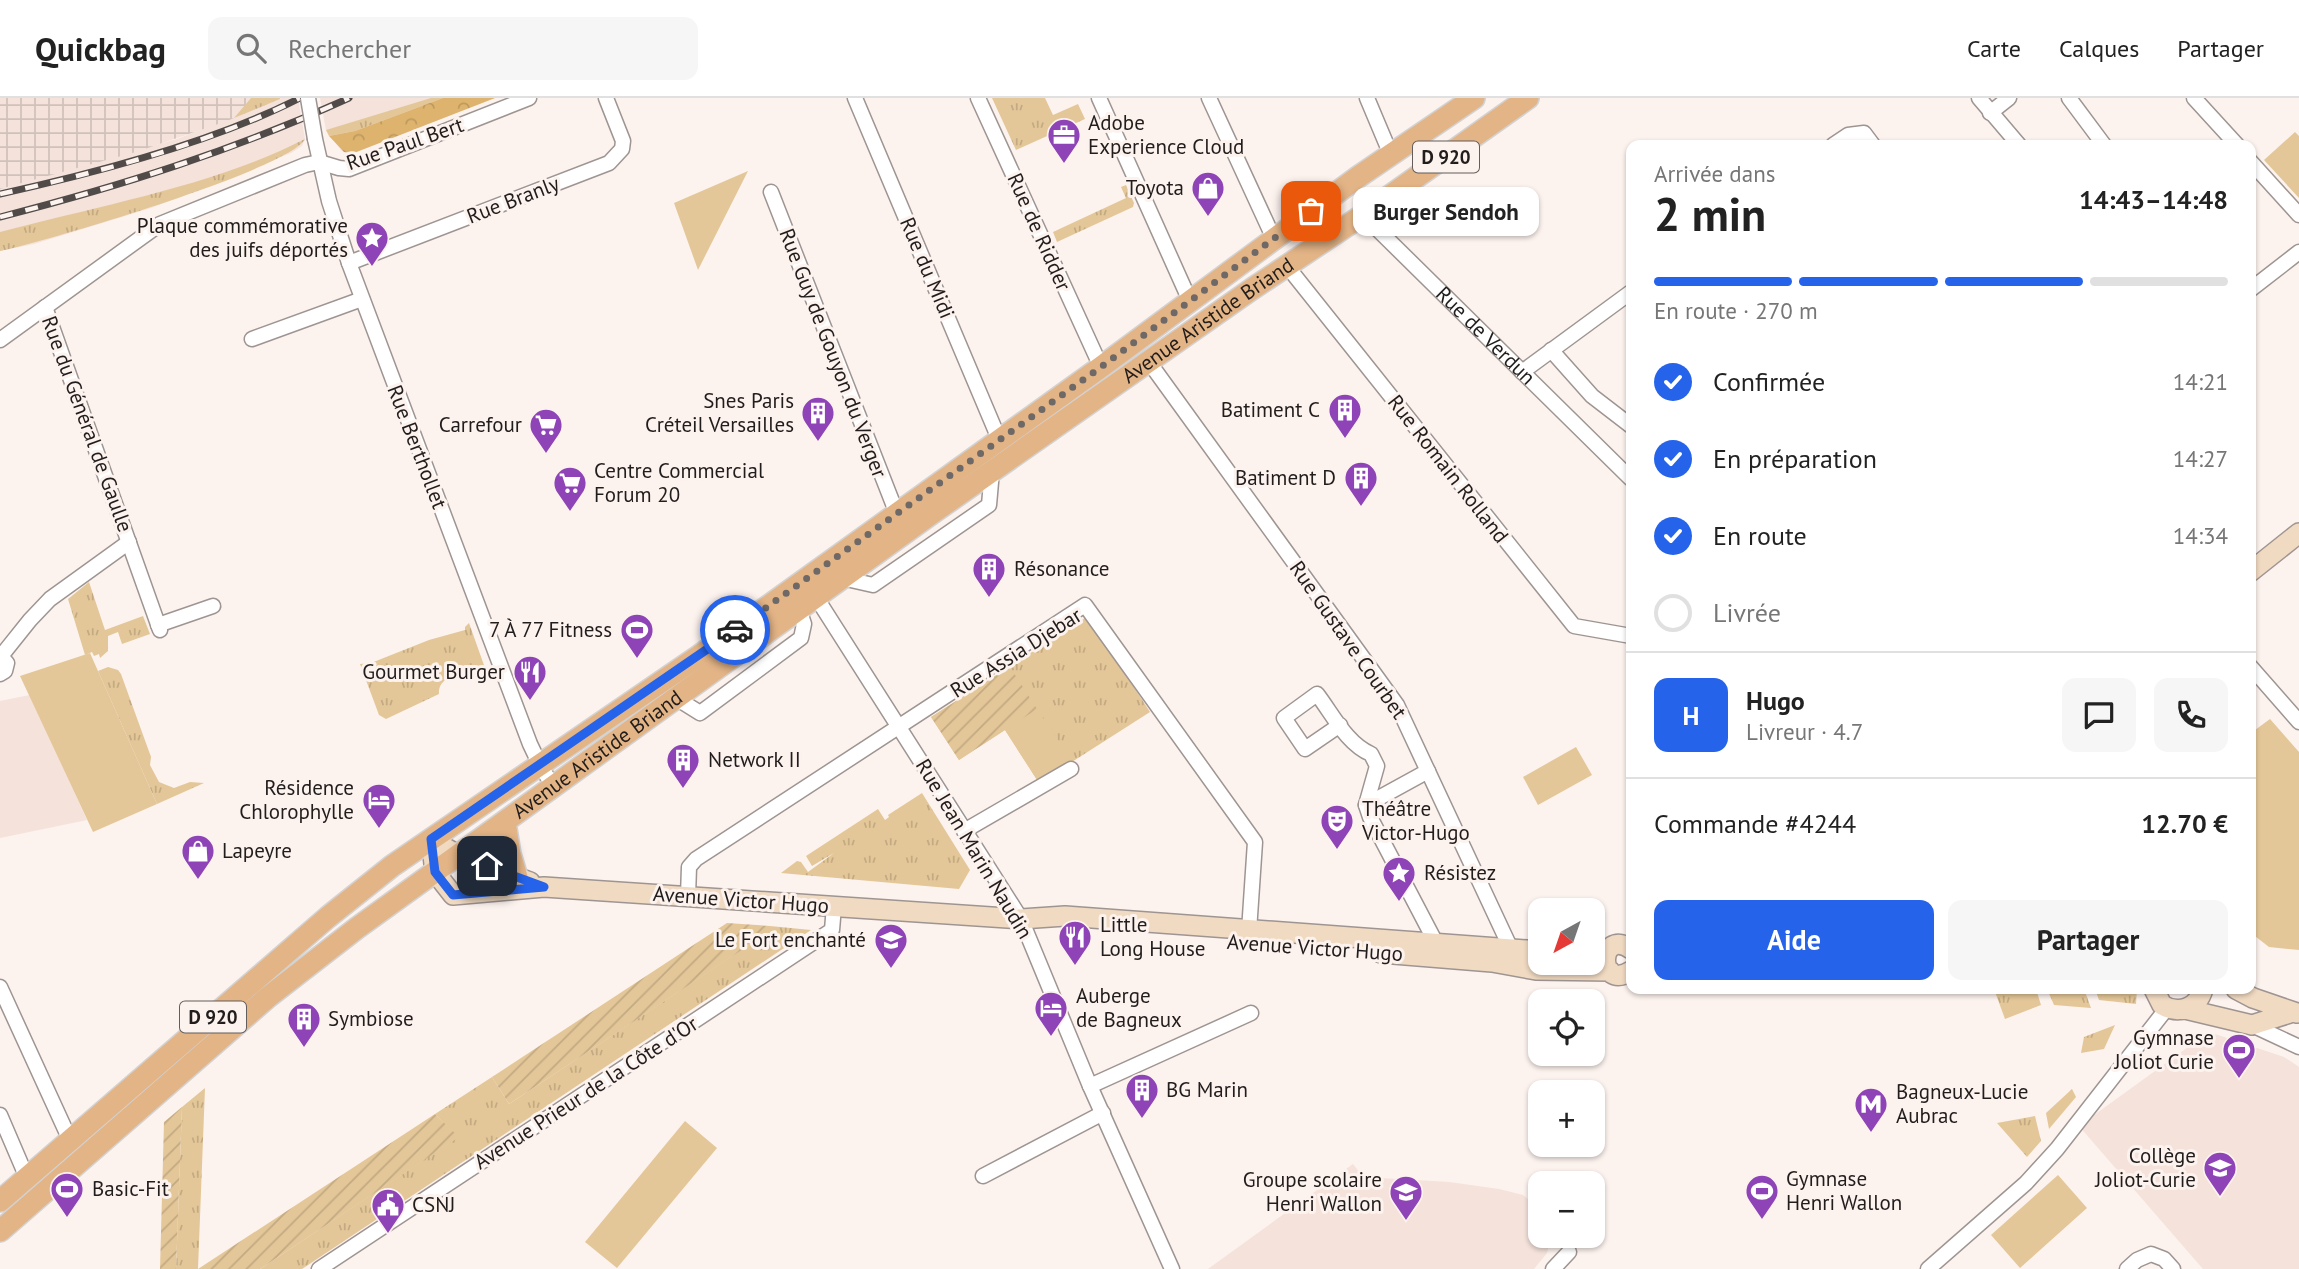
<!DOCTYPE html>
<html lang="fr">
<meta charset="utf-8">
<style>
:root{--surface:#fff;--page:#f6f6f6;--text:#222;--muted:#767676;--line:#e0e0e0;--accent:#2563eb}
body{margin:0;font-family:"PT Sans",sans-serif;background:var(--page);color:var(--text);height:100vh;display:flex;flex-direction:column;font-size:26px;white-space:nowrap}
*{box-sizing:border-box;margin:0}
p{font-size:23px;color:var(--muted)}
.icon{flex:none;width:38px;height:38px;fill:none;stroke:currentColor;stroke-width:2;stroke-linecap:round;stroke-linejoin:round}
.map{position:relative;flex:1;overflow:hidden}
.panel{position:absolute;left:1626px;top:42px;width:630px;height:854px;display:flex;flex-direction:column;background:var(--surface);border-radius:14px;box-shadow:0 2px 5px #0004}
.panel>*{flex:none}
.needle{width:46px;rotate:220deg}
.buttons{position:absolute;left:1528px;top:800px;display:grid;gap:14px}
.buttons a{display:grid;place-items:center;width:77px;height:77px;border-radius:14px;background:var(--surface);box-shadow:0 2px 5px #0004;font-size:35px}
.pin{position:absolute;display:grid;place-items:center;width:60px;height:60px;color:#fff;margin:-30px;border-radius:14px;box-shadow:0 4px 10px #0006}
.courier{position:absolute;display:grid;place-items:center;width:70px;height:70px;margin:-35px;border:5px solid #2563eb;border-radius:50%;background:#fff;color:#222;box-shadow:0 2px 9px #0007}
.bubble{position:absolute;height:49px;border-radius:14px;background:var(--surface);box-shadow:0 2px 5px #0004;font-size:23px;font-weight:600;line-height:49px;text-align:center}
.overview em{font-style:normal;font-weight:600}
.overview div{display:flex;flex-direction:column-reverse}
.overview{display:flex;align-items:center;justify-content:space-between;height:119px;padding:0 28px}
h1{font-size:46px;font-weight:600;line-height:52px}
.bar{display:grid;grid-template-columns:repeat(4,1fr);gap:10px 7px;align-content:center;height:84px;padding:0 28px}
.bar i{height:9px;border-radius:5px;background:var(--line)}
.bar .selected{background:var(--accent)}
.bar p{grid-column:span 4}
.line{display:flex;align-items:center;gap:18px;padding:0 28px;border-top:2px solid var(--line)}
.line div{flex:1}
.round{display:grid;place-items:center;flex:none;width:74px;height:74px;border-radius:14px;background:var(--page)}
ol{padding:0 28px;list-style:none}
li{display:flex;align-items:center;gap:21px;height:77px}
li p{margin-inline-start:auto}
li .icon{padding:7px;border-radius:50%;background:var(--accent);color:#fff;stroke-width:4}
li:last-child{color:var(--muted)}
li i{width:38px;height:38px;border:4px solid var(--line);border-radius:50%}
.action{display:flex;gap:14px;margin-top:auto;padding:14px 28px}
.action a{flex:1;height:80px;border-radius:14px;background:var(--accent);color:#fff;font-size:28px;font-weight:600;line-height:80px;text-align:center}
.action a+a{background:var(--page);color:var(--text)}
header{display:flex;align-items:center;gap:42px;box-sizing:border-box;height:98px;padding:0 35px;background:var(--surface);border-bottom:2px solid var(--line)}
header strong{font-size:33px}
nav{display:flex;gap:38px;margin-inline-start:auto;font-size:24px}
.search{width:490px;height:63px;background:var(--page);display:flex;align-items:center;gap:18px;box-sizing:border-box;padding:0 24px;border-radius:14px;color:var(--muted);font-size:26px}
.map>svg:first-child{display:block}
.built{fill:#f4e2db}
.industrial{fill:url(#industrial-grid)}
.grass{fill:url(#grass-tufts)}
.forest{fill:url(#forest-crowns)}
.park{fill:#e4c798}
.garden{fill:url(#garden-furrows)}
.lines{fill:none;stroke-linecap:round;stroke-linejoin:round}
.street-casing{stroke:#9e9592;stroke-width:17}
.secondary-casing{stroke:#9e9592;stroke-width:22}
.primary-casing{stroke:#d3d2d2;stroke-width:24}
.street{stroke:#fff;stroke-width:14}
.secondary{stroke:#f1dac2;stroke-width:19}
.primary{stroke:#e3b486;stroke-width:21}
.rail-casing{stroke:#504b49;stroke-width:7}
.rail{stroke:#fcf2ee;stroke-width:4.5;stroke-dasharray:13;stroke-linecap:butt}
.street-bridge-casing{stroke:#9e9592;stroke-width:17;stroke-linecap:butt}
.street-bridge{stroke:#fff;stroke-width:14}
.done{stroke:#6e6866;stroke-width:7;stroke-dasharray:0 12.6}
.route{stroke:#2563eb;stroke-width:9}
.labels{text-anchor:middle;stroke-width:6;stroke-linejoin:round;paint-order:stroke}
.shield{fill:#fcf2ee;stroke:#635d5b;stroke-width:2}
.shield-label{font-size:19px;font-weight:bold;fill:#211d1c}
.poi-label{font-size:21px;fill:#211d1c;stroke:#fcf2ee;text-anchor:start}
.street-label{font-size:21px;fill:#211d1c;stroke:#fcf2ee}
</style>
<header>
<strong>Quickbag</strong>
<div class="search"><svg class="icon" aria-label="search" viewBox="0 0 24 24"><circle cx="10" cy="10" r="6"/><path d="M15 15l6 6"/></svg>Rechercher</div>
<nav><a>Carte</a><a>Calques</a><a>Partager</a></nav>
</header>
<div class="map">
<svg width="2299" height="1171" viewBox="0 0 2299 1171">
<defs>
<pattern id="industrial-grid" width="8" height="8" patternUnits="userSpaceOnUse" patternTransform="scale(1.75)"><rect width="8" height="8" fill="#f4e2db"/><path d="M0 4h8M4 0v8" fill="none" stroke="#d1c1bb"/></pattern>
<pattern id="grass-tufts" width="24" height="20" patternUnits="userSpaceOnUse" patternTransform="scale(1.75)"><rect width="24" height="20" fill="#e4c798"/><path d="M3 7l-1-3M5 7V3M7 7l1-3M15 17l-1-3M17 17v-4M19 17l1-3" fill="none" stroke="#c3aa82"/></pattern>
<pattern id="forest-crowns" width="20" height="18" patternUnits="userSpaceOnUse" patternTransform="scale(1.75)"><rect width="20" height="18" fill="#deb36d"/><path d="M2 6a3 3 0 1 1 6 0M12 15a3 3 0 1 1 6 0" fill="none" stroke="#be9a5e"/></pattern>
<pattern id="garden-furrows" width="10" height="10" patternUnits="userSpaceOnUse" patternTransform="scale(1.75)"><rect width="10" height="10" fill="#e4c798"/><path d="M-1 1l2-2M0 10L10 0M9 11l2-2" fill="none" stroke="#c3aa82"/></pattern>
</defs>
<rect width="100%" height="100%" fill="#fcf2ee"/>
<path class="built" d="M282 0H298L305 41 302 48 291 55 151 110 34 146 0 153V91L177 41Z
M320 0H495L348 56 341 52 326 32Z
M30 597 87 722 0 740V603Z
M2209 934 2284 959 2299 969V1171H2203L2079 1028Z
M1353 1066 1363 1079 1449 1084 1499 1091 1523 1097 1540 1111V1138H1551V1140L1547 1155 1534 1171H1208Z"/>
<path class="industrial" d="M0 0H282L227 23 136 54 0 91Z"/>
<path class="grass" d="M251 0H280V1L234 20Z
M431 0H443L355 33 329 38 326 32Z
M992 0H1045L1053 17 1078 6 1085 21 1016 52Z
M305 41C290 71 44 144 0 153V134C100 107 213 88 305 41Z
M1126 87 1134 105 1133 109 1057 144 1053 134 1126 100 1121 89Z
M89 484 105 532 143 518 150 536 122 546 118 534 108 538V553L100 560 99 556 94 558 92 554 85 557 68 501Z
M1088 518 1150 614 1039 685 1005 632 959 662 931 619Z
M469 525 485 570 478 577 464 583 459 574C449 579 438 584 439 596L386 621 379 617 360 566 371 565 429 542 465 532V529Z
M108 569 118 572 121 576 151 659 150 667 159 684 174 690 190 684 204 685 157 706 98 573Z
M922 695 970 772 959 791 781 775 797 763 801 764 808 774 834 755 812 768 806 758 878 711 885 722 889 719 888 717Z
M770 828 811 832 302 1171H260L458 1039 435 1016 492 979 509 1006 771 832Z
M1994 891H2036L2041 907 2005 921Z
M2047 891H2084L2091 910 2054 907Z
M2095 891H2137L2136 906 2099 902Z
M2115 927 2104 951 2081 955 2084 939Z
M205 990 198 1171H176L182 1009Z
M2072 991 2076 999 2049 1031 2046 1015Z
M2035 1018 2041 1043 2027 1059 1997 1025Z"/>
<path class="forest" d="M443 0H495L354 55 344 54 329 38 355 33Z"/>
<path class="park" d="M2295 34 2299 38V100L2264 62Z
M748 73 698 172 674 105Z
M90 555 157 706 93 734 20 578Z
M1037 611 1072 663 1039 685 1005 632Z
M2270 621 2299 654V852L2269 849 2251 835V635Z
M1576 649 1592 677 1538 707 1523 679Z
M685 1023 717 1050 617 1170 585 1144Z
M2058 1077 2087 1110 2020 1170 1991 1137Z"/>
<path class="garden" d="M1010 569 1037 611 959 662 931 619Z
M727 825 770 828 772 832 509 1006 492 979Z
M182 1009 176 1171H160L164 1024Z
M435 1016 459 1039 260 1171H198Z"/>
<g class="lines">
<defs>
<g id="street">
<path d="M855 0 999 341"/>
<path d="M978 0 1101 269"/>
<path d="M1099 0 1190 203"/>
<path d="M1209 0 1274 141"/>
<path d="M1367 0 1391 57"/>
<path d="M1979 0 2019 47"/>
<path d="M2069 0 2104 47"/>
<path d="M2194 0 2237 47"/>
<path d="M1990 15 2009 0"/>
<path d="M315 41 329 103 349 165 530 646 540 667 553 688"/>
<path d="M1833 47 1848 37 1864 35 1873 47"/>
<path d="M2250 63 2299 117"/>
<path d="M771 94 897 416"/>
<path id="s1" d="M1363 117 1631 381"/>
<path d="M349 165 609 65 622 51 623 43 606 0"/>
<path d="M1287 168 1574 528 1631 538"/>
<path d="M2250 192 2299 154"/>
<path d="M45 209 160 532"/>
<path d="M252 241 362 201"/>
<path d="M0 242 160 126 305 67 319 64 339 70 349 71 529 0"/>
<path d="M1551 252 1592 298 1631 328"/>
<path d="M1149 264 1397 607 1511 851 1516 854"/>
<path d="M1522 274 1631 194"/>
<path d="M842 480 873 487 989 407 992 373"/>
<path d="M816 499 1021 821 1090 988 1172 1171"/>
<path d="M158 527 213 508"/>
<path d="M0 557 7 565 5 573 0 576"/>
<path d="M2 557 30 522 50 501 129 444"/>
<path d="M2250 568 2299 624"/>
<path d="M676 600 700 615 801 540 804 526 799 511"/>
<path d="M1340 627 1305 651 1284 620 1317 596C1333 617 1347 646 1371 656L1377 668 1366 707 1370 719 1436 845"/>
<path d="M1366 707 1428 673"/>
<path d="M964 733 1071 671"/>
<path d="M688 798 689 769 696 761 1085 507 1255 744 1249 833"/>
<path d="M0 889 70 1042"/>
<path d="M2252 927 2299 949"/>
<path d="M1090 988 1251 915"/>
<path d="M0 1017 27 1080"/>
<path d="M983 1078 1103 1015"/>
<path d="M319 1171 832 832 834 808"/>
<path d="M1553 1171 1569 1154"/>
<path d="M1928 1171 2026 1085 2057 1051 2167 910"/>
<path d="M2127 1171 2137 1162 2151 1156 2164 1161 2173 1171"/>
</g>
<path id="secondary" d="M2250 474 2299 435
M431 741 435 774 453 797 544 789 1021 821 1065 818 1540 853
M431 741 459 758 530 784
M1631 851C1598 829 1596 894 1631 873
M1381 855 1492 864 1536 872 1610 873
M2154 891 2162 907C2179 917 2198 910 2203 891
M2236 891 2253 900 2297 915
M2185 911 2252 927 2293 914"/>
<g id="primary">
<path d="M505 724 510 756 517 779"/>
<path d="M0 1103 328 819 392 768 696 560 1101 269 1358 79 1474 0"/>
<path id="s2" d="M0 1133 268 899 357 830 931 416 1252 191 1363 117 1528 0"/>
</g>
</defs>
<use href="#street" class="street-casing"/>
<use href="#secondary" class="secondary-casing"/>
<use href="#primary" class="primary-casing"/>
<use href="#street" class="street"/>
<use href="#secondary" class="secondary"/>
<use href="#primary" class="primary"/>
<defs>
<path id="rail" d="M0 96C96 75 212 45 300 0
M0 119C121 88 235 52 349 0"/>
</defs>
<use href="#rail" class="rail-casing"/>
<use href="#rail" class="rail"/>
<defs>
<path id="street-bridge" d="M308 0 315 41"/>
</defs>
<use href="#street-bridge" class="street-bridge-casing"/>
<use href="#street-bridge" class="street-bridge"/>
</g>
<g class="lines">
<path class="done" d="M735 532 1101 269 1311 113"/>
<path class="route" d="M487 768 544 789 453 797 435 774 431 741 735 532"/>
</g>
<defs>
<symbol id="office-pin" viewBox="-11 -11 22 30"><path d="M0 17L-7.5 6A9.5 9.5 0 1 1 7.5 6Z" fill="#8e44b6" stroke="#fcf2ee"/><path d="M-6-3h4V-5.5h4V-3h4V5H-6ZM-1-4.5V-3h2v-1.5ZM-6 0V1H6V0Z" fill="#fff"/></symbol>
<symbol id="shop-pin" viewBox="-11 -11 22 30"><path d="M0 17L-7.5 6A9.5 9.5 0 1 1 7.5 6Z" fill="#8e44b6" stroke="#fcf2ee"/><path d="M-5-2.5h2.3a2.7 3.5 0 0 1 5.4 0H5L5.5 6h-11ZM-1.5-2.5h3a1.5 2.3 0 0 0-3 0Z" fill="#fff"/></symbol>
<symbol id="sight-pin" viewBox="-11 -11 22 30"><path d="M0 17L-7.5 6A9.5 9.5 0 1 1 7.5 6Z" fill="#8e44b6" stroke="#fcf2ee"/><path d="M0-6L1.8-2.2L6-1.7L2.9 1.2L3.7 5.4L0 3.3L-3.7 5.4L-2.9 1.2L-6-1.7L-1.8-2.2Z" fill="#fff"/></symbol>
<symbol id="building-pin" viewBox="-11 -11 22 30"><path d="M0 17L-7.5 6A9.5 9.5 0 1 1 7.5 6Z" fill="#8e44b6" stroke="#fcf2ee"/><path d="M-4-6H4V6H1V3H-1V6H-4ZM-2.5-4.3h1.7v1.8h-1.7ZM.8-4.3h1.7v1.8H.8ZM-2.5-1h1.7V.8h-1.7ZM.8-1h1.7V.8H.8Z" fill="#fff"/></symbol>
<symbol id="supermarket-pin" viewBox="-11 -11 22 30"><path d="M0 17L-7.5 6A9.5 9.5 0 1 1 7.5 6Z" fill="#8e44b6" stroke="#fcf2ee"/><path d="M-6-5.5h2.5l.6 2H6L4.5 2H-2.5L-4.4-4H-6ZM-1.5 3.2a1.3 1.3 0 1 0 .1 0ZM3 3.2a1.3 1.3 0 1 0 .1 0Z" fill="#fff"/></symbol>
<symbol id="stadium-pin" viewBox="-11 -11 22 30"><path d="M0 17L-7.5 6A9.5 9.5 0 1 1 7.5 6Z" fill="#8e44b6" stroke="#fcf2ee"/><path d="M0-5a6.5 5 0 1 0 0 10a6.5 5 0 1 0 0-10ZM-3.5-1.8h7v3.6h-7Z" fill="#fff"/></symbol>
<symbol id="restaurant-pin" viewBox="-11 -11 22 30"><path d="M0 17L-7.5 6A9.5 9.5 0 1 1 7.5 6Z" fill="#8e44b6" stroke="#fcf2ee"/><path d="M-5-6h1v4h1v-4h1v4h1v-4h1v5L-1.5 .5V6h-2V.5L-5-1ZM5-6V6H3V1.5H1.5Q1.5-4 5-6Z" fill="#fff"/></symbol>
<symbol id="hotel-pin" viewBox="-11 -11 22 30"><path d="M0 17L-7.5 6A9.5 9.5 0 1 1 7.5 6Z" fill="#8e44b6" stroke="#fcf2ee"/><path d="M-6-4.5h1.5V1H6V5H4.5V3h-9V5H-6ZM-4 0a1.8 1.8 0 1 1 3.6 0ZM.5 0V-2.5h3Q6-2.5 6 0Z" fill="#fff"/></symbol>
<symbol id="theatre-pin" viewBox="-11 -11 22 30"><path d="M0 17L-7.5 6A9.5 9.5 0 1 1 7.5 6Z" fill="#8e44b6" stroke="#fcf2ee"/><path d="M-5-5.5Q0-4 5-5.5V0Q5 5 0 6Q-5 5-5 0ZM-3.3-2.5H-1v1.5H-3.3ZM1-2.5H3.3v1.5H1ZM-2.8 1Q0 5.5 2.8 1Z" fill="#fff"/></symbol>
<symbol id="school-pin" viewBox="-11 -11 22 30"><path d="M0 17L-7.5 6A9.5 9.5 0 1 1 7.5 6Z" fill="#8e44b6" stroke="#fcf2ee"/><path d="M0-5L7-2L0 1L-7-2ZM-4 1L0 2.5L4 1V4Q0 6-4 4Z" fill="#fff"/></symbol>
<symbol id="metro-pin" viewBox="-11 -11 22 30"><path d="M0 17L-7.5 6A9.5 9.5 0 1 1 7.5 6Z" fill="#8e44b6" stroke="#fcf2ee"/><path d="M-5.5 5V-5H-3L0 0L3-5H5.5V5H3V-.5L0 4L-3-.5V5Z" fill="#fff"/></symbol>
<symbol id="civic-pin" viewBox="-11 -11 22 30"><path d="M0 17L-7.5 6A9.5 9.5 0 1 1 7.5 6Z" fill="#8e44b6" stroke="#fcf2ee"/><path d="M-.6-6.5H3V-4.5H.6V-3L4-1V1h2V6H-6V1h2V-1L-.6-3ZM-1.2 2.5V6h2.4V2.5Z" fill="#fff"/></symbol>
</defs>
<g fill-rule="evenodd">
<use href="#office-pin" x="1045" y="18" width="38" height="52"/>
<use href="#shop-pin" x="1189" y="71" width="38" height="52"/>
<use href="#sight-pin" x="353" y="121" width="38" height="52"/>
<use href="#building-pin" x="1326" y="293" width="38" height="52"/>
<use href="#building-pin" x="799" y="296" width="38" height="52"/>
<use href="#supermarket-pin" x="527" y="308" width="38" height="52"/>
<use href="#building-pin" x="1342" y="361" width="38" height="52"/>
<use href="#supermarket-pin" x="551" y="366" width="38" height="52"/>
<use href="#building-pin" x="970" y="452" width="38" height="52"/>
<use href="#stadium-pin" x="618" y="513" width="38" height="52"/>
<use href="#restaurant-pin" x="511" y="555" width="38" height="52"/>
<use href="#building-pin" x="664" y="643" width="38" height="52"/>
<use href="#hotel-pin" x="360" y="683" width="38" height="52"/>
<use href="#theatre-pin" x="1318" y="704" width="38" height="52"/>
<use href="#shop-pin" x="179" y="734" width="38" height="52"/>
<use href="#sight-pin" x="1380" y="756" width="38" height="52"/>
<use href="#restaurant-pin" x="1056" y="820" width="38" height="52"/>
<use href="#school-pin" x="872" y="823" width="38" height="52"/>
<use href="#hotel-pin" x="1032" y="891" width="38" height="52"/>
<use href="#building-pin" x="285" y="902" width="38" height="52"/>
<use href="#stadium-pin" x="2220" y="933" width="38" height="52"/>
<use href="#building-pin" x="1123" y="973" width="38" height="52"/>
<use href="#metro-pin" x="1852" y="987" width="38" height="52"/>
<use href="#school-pin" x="2201" y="1051" width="38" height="52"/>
<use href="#stadium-pin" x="48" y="1072" width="38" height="52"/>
<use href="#stadium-pin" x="1743" y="1074" width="38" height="52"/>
<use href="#school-pin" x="1387" y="1075" width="38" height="52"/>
<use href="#civic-pin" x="369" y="1088" width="38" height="52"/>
</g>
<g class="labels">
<g class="shield">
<rect x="1413" y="43.5" width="66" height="31" rx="5"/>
<rect x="180" y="903.5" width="66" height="31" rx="5"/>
</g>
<g class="shield-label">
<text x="1446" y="66">D 920</text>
<text x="213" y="926">D 920</text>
</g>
<g class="poi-label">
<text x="1088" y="32">Adobe<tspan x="1088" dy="24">Experience Cloud</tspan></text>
<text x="1184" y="97" text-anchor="end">Toyota</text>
<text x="348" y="135" text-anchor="end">Plaque commémorative<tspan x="348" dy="24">des juifs déportés</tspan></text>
<text x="794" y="310" text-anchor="end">Snes Paris<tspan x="794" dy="24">Créteil Versailles</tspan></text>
<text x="1320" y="319" text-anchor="end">Batiment C</text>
<text x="522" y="334" text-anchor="end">Carrefour</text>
<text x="594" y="380">Centre Commercial<tspan x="594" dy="24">Forum 20</tspan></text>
<text x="1336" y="387" text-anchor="end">Batiment D</text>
<text x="1014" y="478">Résonance</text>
<text x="612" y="539" text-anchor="end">7 À 77 Fitness</text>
<text x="505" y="581" text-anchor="end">Gourmet Burger</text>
<text x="708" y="669">Network II</text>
<text x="354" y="697" text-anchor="end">Résidence<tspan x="354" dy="24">Chlorophylle</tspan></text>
<text x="1362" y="718">Théâtre<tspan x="1362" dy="24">Victor-Hugo</tspan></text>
<text x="222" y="760">Lapeyre</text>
<text x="1424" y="782">Résistez</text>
<text x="1100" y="834">Little<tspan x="1100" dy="24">Long House</tspan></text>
<text x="866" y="849" text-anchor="end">Le Fort enchanté</text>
<text x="1076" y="905">Auberge<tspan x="1076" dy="24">de Bagneux</tspan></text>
<text x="328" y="928">Symbiose</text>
<text x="2214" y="947" text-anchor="end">Gymnase<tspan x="2214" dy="24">Joliot Curie</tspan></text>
<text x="1166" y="999">BG Marin</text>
<text x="1896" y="1001">Bagneux-Lucie<tspan x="1896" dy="24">Aubrac</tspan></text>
<text x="2196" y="1065" text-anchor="end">Collège<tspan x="2196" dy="24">Joliot-Curie</tspan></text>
<text x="1786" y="1088">Gymnase<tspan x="1786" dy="24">Henri Wallon</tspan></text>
<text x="1382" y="1089" text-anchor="end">Groupe scolaire<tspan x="1382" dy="24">Henri Wallon</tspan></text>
<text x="92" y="1098">Basic-Fit</text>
<text x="412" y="1114">CSNJ</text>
</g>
<g class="street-label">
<text transform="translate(405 46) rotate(-19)" y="7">Rue Paul Bert</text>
<text transform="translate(513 102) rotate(-21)" y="7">Rue Branly</text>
<text transform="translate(1039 134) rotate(66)" y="7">Rue de Ridder</text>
<text transform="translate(927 170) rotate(67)" y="7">Rue du Midi</text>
<text dy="7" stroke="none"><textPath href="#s2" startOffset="1514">Avenue Aristide Briand</textPath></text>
<text dy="7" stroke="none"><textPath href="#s1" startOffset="172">Rue de Verdun</textPath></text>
<text transform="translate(833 255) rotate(69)" y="7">Rue Guy de Gouyon du Verger</text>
<text transform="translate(87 326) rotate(70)" y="7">Rue du Général de Gaulle</text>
<text transform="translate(417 349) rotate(69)" y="7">Rue Berthollet</text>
<text transform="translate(1448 371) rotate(52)" y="7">Rue Romain Rolland</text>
<text transform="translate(1348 542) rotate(55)" y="7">Rue Gustave Courbet</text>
<text transform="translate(1016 555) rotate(-32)" y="7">Rue Assia Djebar</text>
<text dy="7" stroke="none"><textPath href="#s2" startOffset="765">Avenue Aristide Briand</textPath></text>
<text transform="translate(974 751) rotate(59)" y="7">Rue Jean Marin Naudin</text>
<text transform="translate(741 802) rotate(4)" y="7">Avenue Victor Hugo</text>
<text transform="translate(1315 850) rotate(4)" y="7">Avenue Victor Hugo</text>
<text transform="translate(586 995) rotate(-33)" y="7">Avenue Prieur de la Côte d'Or</text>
</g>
</g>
</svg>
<div class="buttons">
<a><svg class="needle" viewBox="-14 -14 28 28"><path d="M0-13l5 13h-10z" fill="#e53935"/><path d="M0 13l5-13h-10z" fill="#767676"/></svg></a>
<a><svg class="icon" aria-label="locate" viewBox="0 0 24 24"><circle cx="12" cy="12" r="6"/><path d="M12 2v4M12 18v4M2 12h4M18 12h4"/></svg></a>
<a>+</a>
<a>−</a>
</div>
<div class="pin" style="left:1311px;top:113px;background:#ea580c"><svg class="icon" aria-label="bag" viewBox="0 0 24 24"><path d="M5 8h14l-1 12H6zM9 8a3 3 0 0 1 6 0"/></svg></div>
<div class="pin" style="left:487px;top:768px;background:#1f2937"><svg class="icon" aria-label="home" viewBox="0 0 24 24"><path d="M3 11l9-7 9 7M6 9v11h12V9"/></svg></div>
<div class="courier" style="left:735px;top:532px"><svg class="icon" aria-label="car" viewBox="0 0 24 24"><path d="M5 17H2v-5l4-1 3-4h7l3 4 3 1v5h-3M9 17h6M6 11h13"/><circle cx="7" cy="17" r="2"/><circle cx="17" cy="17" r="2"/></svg></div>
<div class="bubble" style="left:1353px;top:89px;width:186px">Burger Sendoh</div>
<section class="panel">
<div class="overview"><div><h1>2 min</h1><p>Arrivée dans</p></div><em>14:43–14:48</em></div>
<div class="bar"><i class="selected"></i><i class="selected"></i><i class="selected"></i><i></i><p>En route · 270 m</p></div>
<ol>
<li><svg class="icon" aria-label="check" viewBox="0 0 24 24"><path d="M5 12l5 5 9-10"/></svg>Confirmée<p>14:21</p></li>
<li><svg class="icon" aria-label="check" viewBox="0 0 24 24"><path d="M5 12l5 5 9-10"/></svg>En préparation<p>14:27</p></li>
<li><svg class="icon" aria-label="check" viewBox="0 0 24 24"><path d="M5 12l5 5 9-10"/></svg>En route<p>14:34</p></li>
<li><i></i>Livrée</li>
</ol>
<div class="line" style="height:126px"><b class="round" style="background:var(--accent);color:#fff">H</b><div><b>Hugo</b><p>Livreur · 4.7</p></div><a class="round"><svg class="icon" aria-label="chat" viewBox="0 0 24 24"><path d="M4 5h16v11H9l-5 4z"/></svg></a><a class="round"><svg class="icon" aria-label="phone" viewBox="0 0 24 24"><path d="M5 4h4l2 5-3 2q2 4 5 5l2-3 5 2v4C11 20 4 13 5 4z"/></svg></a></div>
<div class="line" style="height:91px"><div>Commande #4244</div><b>12.70 €</b></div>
<div class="action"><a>Aide</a><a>Partager</a></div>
</section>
</div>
